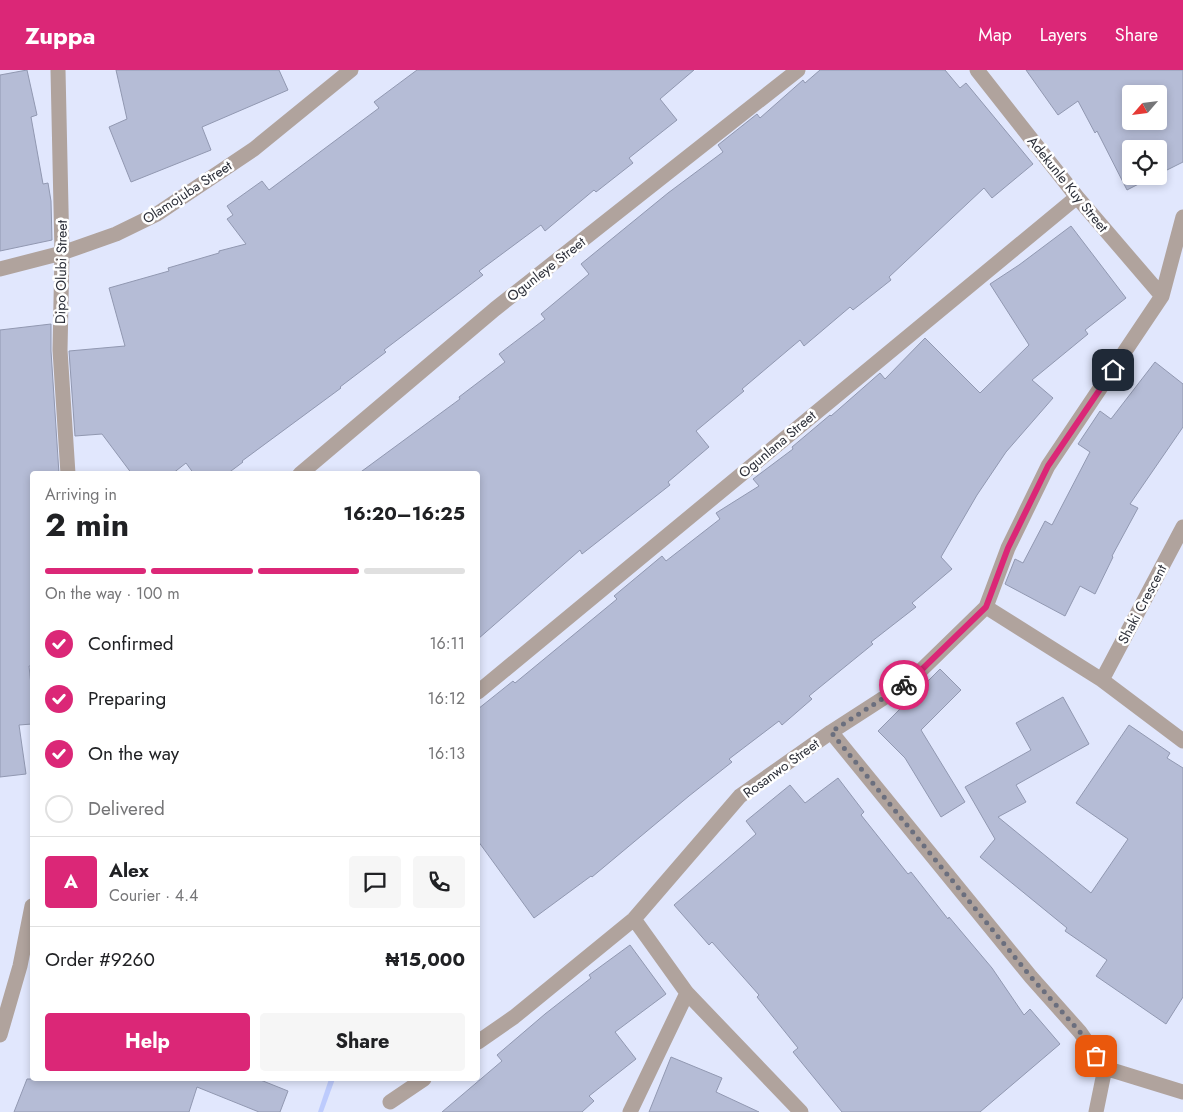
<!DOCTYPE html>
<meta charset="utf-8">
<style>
:root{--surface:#fff;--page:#f6f6f6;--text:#202124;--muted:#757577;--line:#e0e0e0;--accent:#db2777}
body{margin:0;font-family:Jost,sans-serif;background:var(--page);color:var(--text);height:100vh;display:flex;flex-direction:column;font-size:19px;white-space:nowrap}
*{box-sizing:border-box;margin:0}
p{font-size:16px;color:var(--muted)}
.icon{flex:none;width:28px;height:28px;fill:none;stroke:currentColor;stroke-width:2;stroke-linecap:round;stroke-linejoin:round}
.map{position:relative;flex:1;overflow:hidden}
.side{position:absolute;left:30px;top:401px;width:450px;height:610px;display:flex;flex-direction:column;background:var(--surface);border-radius:5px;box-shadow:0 2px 8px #0003}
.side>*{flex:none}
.needle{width:32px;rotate:242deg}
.fabs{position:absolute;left:1122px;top:15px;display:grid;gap:10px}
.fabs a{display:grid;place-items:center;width:45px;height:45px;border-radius:5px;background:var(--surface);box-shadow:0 2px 8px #0003;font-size:25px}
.pin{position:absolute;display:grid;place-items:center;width:42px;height:42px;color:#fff;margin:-21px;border-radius:10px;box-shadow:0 2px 8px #0006}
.courier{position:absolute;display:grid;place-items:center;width:50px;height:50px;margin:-25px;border:4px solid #db2777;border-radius:50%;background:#fff;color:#222;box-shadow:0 1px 6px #0007}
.headline em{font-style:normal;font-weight:700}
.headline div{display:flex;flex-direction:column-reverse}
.headline{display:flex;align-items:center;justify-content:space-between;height:85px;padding:0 15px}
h1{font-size:32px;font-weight:700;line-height:38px}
.bar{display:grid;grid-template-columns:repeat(4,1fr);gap:8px 5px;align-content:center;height:60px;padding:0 15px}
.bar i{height:6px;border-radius:4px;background:var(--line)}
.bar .current{background:var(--accent)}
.bar p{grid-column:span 4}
.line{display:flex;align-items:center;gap:12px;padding:0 15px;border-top:1px solid var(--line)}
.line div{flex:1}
.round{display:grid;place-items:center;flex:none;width:52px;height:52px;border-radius:5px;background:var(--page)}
ol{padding:0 15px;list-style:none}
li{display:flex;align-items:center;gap:15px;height:55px}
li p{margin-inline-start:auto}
li .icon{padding:5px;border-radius:50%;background:var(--accent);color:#fff;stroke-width:4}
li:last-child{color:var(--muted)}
li i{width:28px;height:28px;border:2px solid var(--line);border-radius:50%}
.button{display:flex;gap:10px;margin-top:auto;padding:10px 15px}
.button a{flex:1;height:58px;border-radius:5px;background:var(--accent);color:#fff;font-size:20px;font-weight:700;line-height:58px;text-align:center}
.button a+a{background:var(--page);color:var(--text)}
header{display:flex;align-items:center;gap:30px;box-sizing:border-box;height:70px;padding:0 25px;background:var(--accent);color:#fff}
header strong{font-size:24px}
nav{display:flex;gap:28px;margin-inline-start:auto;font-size:18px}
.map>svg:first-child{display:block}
.green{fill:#bdcbfd}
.building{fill:#b5bcd6;stroke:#9198b1;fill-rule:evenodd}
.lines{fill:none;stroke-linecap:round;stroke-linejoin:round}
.street{stroke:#b0a39d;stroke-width:15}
.done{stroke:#6b6f7e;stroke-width:5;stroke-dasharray:0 9}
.route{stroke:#db2777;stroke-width:6}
.labels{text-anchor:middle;stroke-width:5;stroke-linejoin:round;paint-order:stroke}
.street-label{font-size:14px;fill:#2c2f39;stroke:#fff}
</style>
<header>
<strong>Zuppa</strong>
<nav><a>Map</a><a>Layers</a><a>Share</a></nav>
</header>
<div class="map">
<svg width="1183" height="1042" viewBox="0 0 1183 1042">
<rect width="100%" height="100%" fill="#e1e7fd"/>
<path class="green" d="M329 1009H335L323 1042H318Z"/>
<path class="building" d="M27 0 37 45 31 47 43 114 48 113 51 131 52 170 0 181V5Z
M116 0H279L288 20 202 57 211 80 131 112 109 57 127 49Z
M417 0H694L660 29 677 50 629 88 633 93 596 122 594 120 545 161 541 155 479 201 483 205 384 280 386 282 340 317 341 318 242 391 243 392 227 404H194L186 393 172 404H132L102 364 75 366 69 281 125 276 109 218 169 201 168 198 219 183V181L246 174 227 149 233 145 227 136 262 111 269 120 379 38 374 32Z
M820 0H945L960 18 966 13 1033 94 992 128 984 118 889 207 891 210 853 240 850 237 804 276 800 270 742 319 744 321 696 361 709 377 668 412 670 415 582 484 580 480 478 569V404H358L460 329 459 327 505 292 499 284 545 249 541 244 589 204 581 194 668 123 723 82 718 75 757 44 760 48 803 10 805 13Z
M1026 0H1183V92L1159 104V79H1131V106H1154L1127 120 1097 61 1095 63 1078 31 1058 45ZM1131 24H1159V51H1131Z
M1071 156 1126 228 1085 260 1088 264 1032 310 1053 328 1006 382 977 425 941 487 952 499 912 533 916 537 871 572 873 574 809 626 812 629 782 655 779 651 729 689 732 692 689 726 592 807 591 806 534 848 478 771V639L513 611 515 613 617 529 614 526 662 486 666 491 720 449 716 443 759 416 753 409 793 379 792 377 830 345 831 346 880 303 885 309 925 268 980 323 1029 275 990 214 1019 195Z
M51 254V281L59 404H32V596H29L32 625V654L19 655 26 704 0 707V260Z
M1155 292 1183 314V357L1130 434 1138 438 1112 486 1113 487 1095 524 1080 516 1065 546 1005 514 1015 489 1023 493 1045 451 1052 455 1090 382 1078 374 1100 341 1111 349Z
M940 599 961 620 921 660 965 732 941 747 905 688 878 661Z
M1063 627 1089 674 1016 715 1026 732 998 747 1091 823 1128 769 1076 733 1129 655 1170 683 1167 688 1183 698V927L1166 954 1096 906 1107 890 1065 861 1067 858 980 787 995 769 965 717 1031 680 1016 653Z
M838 708 864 742 861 745 908 804 911 802 948 849 949 847 992 898 1024 945 1030 939 1060 974 980 1042H842L793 982 798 978 757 927 759 925 712 872 709 875 674 835 756 764 746 751 790 715 805 733Z
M630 875 666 924 615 962 636 989 589 1026 594 1031 582 1042H442L502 991 497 985 545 944 591 908 589 905Z
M671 987 722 1008 716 1022 759 1042H649Z
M27 1009H258L288 1021 280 1042H259L197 1017 189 1042H14Z"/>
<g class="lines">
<path class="street" d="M58 0 62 183 60 280 68 404
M977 0 1077 127 1162 226
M0 199 62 183 116 164 157 144 254 79 351 0
M300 404 495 239 798 0
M986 537 1102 610 1183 671
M1102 610 1183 457
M478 622 1077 127
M831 662 1031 907 1080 962 1105 998 1183 1022
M634 849 687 923 801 1042
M0 965 20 896 32 836
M478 972 514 947 634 849 740 726 831 662 910 611 986 537 1008 478 1048 396 1162 226 1183 147
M390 1032 424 1009
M630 1042 687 923
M1096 1042 1105 998"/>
</g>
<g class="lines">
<path class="done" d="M904 615 831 662 1031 907 1080 962 1096 986"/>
<path class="route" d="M904 615 910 611 986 537 1008 478 1048 396 1113 300"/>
</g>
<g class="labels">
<g class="street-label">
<text transform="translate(1068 114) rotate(51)" y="5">Adekunle Kuy Street</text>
<text transform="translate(187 122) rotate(-33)" y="5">Olamojuba Street</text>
<text transform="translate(546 199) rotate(-38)" y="5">Ogunleye Street</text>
<text transform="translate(61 202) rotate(-89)" y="5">Dipo Olubi Street</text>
<text transform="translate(777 374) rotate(-40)" y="5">Ogunlana Street</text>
<text transform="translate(1142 534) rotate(-62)" y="5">Shaki Crescent</text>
<text transform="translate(781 698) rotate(-36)" y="5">Rosanwo Street</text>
</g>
</g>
</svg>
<div class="fabs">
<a><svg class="needle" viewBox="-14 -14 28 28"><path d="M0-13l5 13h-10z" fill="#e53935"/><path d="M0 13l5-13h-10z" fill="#757577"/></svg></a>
<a><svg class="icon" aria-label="locate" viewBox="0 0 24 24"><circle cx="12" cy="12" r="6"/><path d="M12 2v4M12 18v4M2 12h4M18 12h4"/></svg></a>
</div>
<div class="pin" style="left:1096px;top:986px;background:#ea580c"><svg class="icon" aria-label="bag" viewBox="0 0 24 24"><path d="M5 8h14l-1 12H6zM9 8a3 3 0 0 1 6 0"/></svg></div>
<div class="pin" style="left:1113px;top:300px;background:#1f2937"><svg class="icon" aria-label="home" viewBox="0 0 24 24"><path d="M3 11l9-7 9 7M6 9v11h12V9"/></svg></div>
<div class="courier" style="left:904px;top:615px"><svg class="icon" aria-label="bike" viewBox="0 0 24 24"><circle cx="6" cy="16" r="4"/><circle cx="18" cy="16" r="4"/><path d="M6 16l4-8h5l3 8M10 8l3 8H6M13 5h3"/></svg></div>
<section class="side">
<div class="headline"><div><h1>2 min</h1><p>Arriving in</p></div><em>16:20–16:25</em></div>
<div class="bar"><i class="current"></i><i class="current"></i><i class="current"></i><i></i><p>On the way · 100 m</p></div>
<ol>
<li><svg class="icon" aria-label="check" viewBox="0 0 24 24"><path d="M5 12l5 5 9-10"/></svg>Confirmed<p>16:11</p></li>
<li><svg class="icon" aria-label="check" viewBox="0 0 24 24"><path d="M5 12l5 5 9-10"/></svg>Preparing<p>16:12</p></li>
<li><svg class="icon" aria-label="check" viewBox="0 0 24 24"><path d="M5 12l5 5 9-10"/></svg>On the way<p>16:13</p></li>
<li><i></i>Delivered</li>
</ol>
<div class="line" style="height:90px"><b class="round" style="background:var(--accent);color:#fff">A</b><div><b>Alex</b><p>Courier · 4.4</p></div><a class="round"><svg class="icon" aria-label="chat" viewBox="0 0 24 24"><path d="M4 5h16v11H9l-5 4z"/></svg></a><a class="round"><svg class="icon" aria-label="phone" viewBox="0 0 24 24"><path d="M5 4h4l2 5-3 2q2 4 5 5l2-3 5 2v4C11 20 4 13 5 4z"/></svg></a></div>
<div class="line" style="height:65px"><div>Order #9260</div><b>₦15,000</b></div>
<div class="button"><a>Help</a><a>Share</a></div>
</section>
</div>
